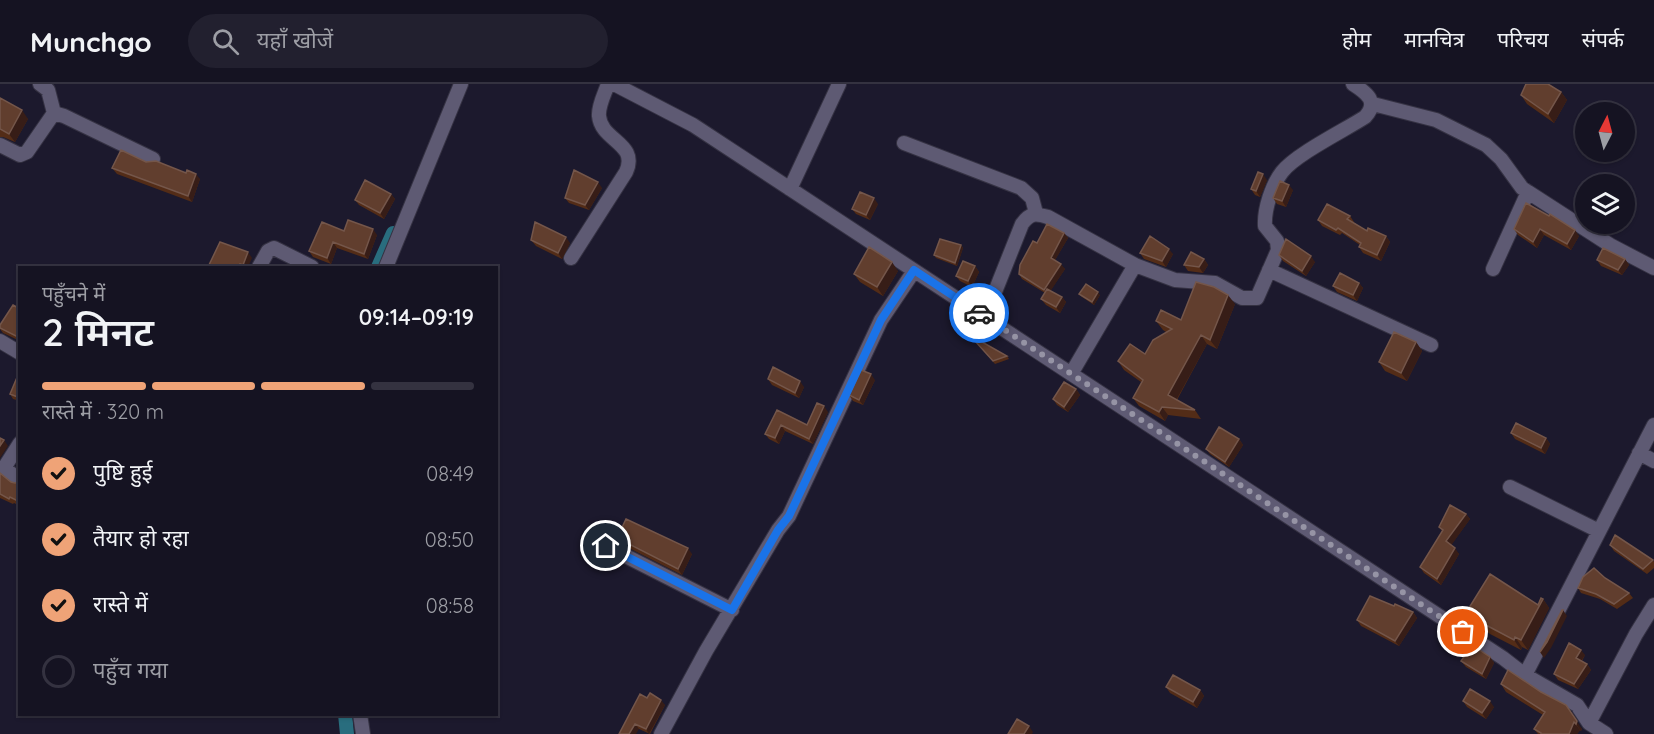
<!DOCTYPE html>
<html lang="hi">
<meta charset="utf-8">
<style>
:root{--surface:#151322;--page:#22202f;--text:#f1f3f6;--muted:#9d9ea5;--line:#343240;--accent:#efa377}
body{margin:0;font-family:Quicksand,"Noto Sans Devanagari",sans-serif;background:var(--page);color:var(--text);height:100vh;display:flex;flex-direction:column;font-size:22px;white-space:nowrap}
*{box-sizing:border-box;margin:0}
p{font-size:20px;color:var(--muted)}
.icon{flex:none;width:33px;height:33px;fill:none;stroke:currentColor;stroke-width:2;stroke-linecap:round;stroke-linejoin:round}
.map{position:relative;flex:1;overflow:hidden}
.details{position:absolute;left:18px;top:182px;width:480px;height:450px;display:flex;flex-direction:column;background:var(--surface);border-radius:0px;box-shadow:0 2px 4px #0004,0 0 0 2px var(--line)}
.details>*{flex:none}
.needle{width:39px;rotate:6deg}
.fabs{position:absolute;left:1575px;top:18px;display:grid;gap:12px}
.fabs a{display:grid;place-items:center;width:60px;height:60px;border-radius:50%;background:var(--surface);box-shadow:0 2px 4px #0004,0 0 0 2px var(--line);font-size:30px}
.pin{position:absolute;display:grid;place-items:center;width:51px;height:51px;color:#fff;margin:-26px;border:3px solid #fff;border-radius:50%;box-shadow:0 2px 6px #0007}
.courier{position:absolute;display:grid;place-items:center;width:60px;height:60px;margin:-30px;border:4px solid #1a73e8;border-radius:50%;background:#fff;color:#222;box-shadow:0 2px 8px #0007}
.head em{font-style:normal;font-weight:600}
.head div{display:flex;flex-direction:column-reverse}
.head{display:flex;align-items:center;justify-content:space-between;height:102px;padding:0 24px}
h1{font-size:39px;font-weight:600;line-height:45px}
.bar{display:grid;grid-template-columns:repeat(4,1fr);gap:9px 6px;align-content:center;height:72px;padding:0 24px}
.bar i{height:8px;border-radius:4px;background:var(--line)}
.bar .active{background:var(--accent)}
.bar p{grid-column:span 4}
ol{padding:0 24px;list-style:none}
li{display:flex;align-items:center;gap:18px;height:66px}
li p{margin-inline-start:auto}
li .icon{padding:6px;border-radius:50%;background:var(--accent);color:#111;stroke-width:4}
li:last-child{color:var(--muted)}
li i{width:33px;height:33px;border:3px solid var(--line);border-radius:50%}
header{display:flex;align-items:center;gap:36px;box-sizing:border-box;height:84px;padding:0 30px;background:var(--surface);border-bottom:2px solid var(--line)}
header strong{font-size:28px}
nav{display:flex;gap:33px;margin-inline-start:auto;font-size:21px}
.search{width:420px;height:54px;background:var(--page);display:flex;align-items:center;gap:15px;box-sizing:border-box;padding:0 21px;border-radius:33px;color:var(--muted);font-size:22px}
.map>svg:first-child{display:block}
.lines{fill:none;stroke-linecap:round;stroke-linejoin:round}
.canal{stroke:#296d7e;stroke-width:14}
.street-casing{stroke:#353243;stroke-width:16}
.street{stroke:#5e5a73;stroke-width:14}
.wall{fill:#532c17}
.shaded-wall{fill:#371d17}
.building{fill:#613e2e;stroke:#74564a;stroke-width:1.5}
.done{stroke:#9694a5;stroke-width:6;stroke-dasharray:0 10.8}
.route{stroke:#1a73e8;stroke-width:8}
</style>
<header>
<strong>Munchgo</strong>
<div class="search"><svg class="icon" aria-label="search" viewBox="0 0 24 24"><circle cx="10" cy="10" r="6"/><path d="M15 15l6 6"/></svg>यहाँ खोजें</div>
<nav><a>होम</a><a>मानचित्र</a><a>परिचय</a><a>संपर्क</a></nav>
</header>
<div class="map">
<svg width="1654" height="650" viewBox="0 0 1654 650">
<rect width="100%" height="100%" fill="#1c192d"/>
<g class="lines">
<path class="canal" d="M378 183 393 149
M345 630 347 650"/>
<defs>
<path id="street" d="M40 0 48 6 54 29 64 32 153 75
M614 0 693 41 1503 574 1525 591 1577 621 1589 639 1606 650
M1373 20 1436 36 1486 61 1501 75 1522 104 1528 108
M904 59 1021 104 1032 114 1036 129
M0 61 20 71 27 68 54 29
M790 105 839 0
M571 174 626 88C639 59 601 57 599 32 598 22 605 9 608 0
M259 183 268 167 274 164 312 183
M386 183 461 0
M1493 185 1528 108 1610 161 1654 184
M1269 186 1431 261
M985 233 1022 140C1030 129 1035 129 1048 133L1135 181 1175 196 1215 199 1242 214H1257L1278 166 1277 157 1265 142C1264 125 1272 101 1282 88 1296 70 1345 46 1365 33 1379 18 1367 9 1353 0
M0 257 20 269
M1071 290 1135 181
M20 359 4 384 20 396
M1639 369 1654 377
M1510 403 1599 447
M606 462 732 526
M1525 591 1654 341
M360 630 363 650
M1589 639 1636 550 1654 521
M661 650 706 567 778 446 789 432 881 236 914 187"/>
</defs>
<use href="#street" class="street-casing"/>
<use href="#street" class="street"/>
</g>
<path class="wall" d="M1561 8 1567 16 1554 39 1527 20 1521 11Z
M0 14 28 35 15 58 3 53H0Z
M146 78 200 95 192 118 117 90 112 84Z
M1267 96 1260 113 1255 111 1251 105Z
M602 104 589 126 569 119 565 114Z
M1293 106 1286 123 1277 120 1273 114Z
M391 110 395 115 384 135 359 121 355 116Z
M1526 119 1579 152 1571 166 1544 151 1537 164 1518 151 1514 145Z
M878 120 870 136 856 130 852 125Z
M1350 132 1354 138H1353L1367 147 1386 152 1390 158 1381 177 1363 169 1359 163 1360 161 1342 149 1340 151 1322 142 1318 136Z
M344 147 377 151 368 175 337 164 331 180 313 173 309 167Z
M1064 149 1068 154 1055 176 1065 185 1050 207 1062 213 1066 218 1060 229 1046 221 1041 215 1045 209 1022 195 1019 190 1037 159Z
M531 156 570 159 562 175 536 162Z
M961 161 963 164 957 182 936 174 934 171Z
M1140 169 1173 170 1166 183 1144 175Z
M1279 171 1315 178 1306 192 1283 177Z
M1204 175 1208 181 1203 189 1188 187 1184 181Z
M1625 175 1629 181 1622 191 1601 182 1597 176Z
M975 182 979 188 972 203 960 197 956 192Z
M898 187 883 212 860 198 854 190Z
M1359 199 1363 204 1357 217 1337 208 1333 202Z
M1079 210 1100 211 1094 221 1082 213Z
M1235 220 1217 265 1207 260 1177 316 1195 326 1201 335 1168 331 1165 337 1139 322 1133 314 1141 298 1124 286 1118 277 1145 270 1166 248 1163 246 1156 237 1181 236Z
M20 225V257L3 249 0 245V241Z
M974 256 1007 272 1009 275 995 280Z
M1416 258 1422 267 1407 297 1385 287 1379 278Z
M20 292V317L13 315 10 310Z
M768 295 804 303 799 314 772 301Z
M875 296 863 321 853 317 849 311Z
M1076 305 1080 311 1068 328 1057 321 1053 315Z
M777 326 807 341 828 328 813 360 785 347 779 360 769 355 765 350Z
M1511 349 1546 354 1550 360 1545 370 1515 355Z
M1239 355 1243 361 1229 383 1210 370 1206 365Z
M0 389 11 398 15 399 20 398V422L14 419 13 420 0 414Z
M1466 430 1470 435 1451 461 1459 470 1441 501 1424 489 1420 483 1442 447 1439 443Z
M617 454 692 470 682 491 621 460Z
M1610 461 1653 476 1654 478V484L1647 490 1614 467Z
M1605 494 1629 509 1633 514 1617 525 1600 515 1581 509 1578 504Z
M1543 515 1549 524 1528 566 1522 563 1521 566 1490 550 1474 537 1467 527 1538 521Z
M1394 522 1413 528 1417 534 1399 562 1361 542 1357 536Z
M1585 571 1582 577 1587 580 1591 586 1578 605 1558 596 1554 590Z
M1490 573 1494 579 1486 595 1466 583 1461 577Z
M1501 600 1541 608 1582 645 1581 647 1580 646 1577 650H1538L1534 645 1543 631 1506 608Z
M1166 603 1200 606 1204 612 1197 624 1170 609Z
M647 614 665 621 650 650 639 645 619 650Z
M1463 617 1494 623 1486 635 1467 623Z"/>
<path class="shaded-wall" d="M1561 8 1567 16 1554 39 1548 30Z
M22 26 28 35 15 58 9 50Z
M196 90 200 95 192 118 188 112Z
M1263 90 1267 96 1260 113 1256 107Z
M598 98 602 104 589 126 585 121Z
M1289 101 1293 106 1286 123 1282 117Z
M391 110 395 115 384 135 380 129Z
M874 114 878 120 870 136 866 131Z
M373 145 377 151 368 175 364 170Z
M1540 145 1544 151 1537 164 1533 158Z
M1575 146 1579 152 1571 166 1567 160Z
M1064 149 1068 154 1054 178 1051 174Z
M1386 152 1390 158 1381 177 1377 171Z
M566 153 570 159 562 175 558 169Z
M333 158 337 164 331 180 327 174Z
M961 161 963 164 957 182 955 179Z
M1169 165 1173 170 1166 183 1162 177Z
M248 168 252 174 248 183H244L243 181Z
M1311 172 1315 178 1306 192 1302 187Z
M1204 175 1208 181 1203 189 1199 183Z
M1625 175 1629 181 1622 191 1618 186Z
M892 178 898 187 883 212 877 203Z
M1061 180 1065 185 1048 211 1044 206Z
M975 182 979 188 972 203 968 197Z
M1359 199 1363 204 1357 217 1353 211Z
M1098 208 1100 211 1094 221 1092 218Z
M1228 211 1235 220 1217 265 1210 256Z
M1062 213 1066 218 1060 229 1056 223Z
M1201 251 1207 260 1174 320 1168 311Z
M1416 258 1422 267 1407 297 1401 289Z
M871 290 875 296 863 321 859 316Z
M800 297 804 303 799 314 795 309Z
M1076 305 1080 311 1068 328 1064 323Z
M824 322 828 328 813 360 809 355Z
M1162 323 1168 331 1165 337 1159 328Z
M781 341 785 347 779 360 775 354Z
M1546 354 1550 360 1545 370 1541 364Z
M1239 355 1243 361 1229 383 1225 378Z
M4 356 8 362 0 374V362Z
M1466 430 1470 435 1450 463 1446 457Z
M688 464 692 470 682 491 678 485Z
M1455 464 1459 470 1441 501 1437 495Z
M1543 515 1549 524 1528 566 1521 556Z
M1563 526 1567 532 1551 564 1544 574 1540 568Z
M1413 528 1417 534 1399 562 1395 557Z
M1515 553 1522 563 1521 566 1514 556Z
M1581 566 1585 571 1580 579 1576 574Z
M1490 573 1494 579 1486 595 1482 590Z
M1587 580 1591 586 1578 605 1574 600Z
M1200 606 1204 612 1197 624 1193 618Z
M661 616 665 621 649 650 646 645Z
M1490 617 1494 623 1486 635 1482 629Z
M1566 621 1582 645 1581 647 1576 640Z
M1574 638 1580 646 1577 650H1569Z
M635 640 639 645 636 650H629Z
M1029 642 1033 648 1032 650H1024Z"/>
<path class="building" d="M1526 0H1548L1561 8 1548 30 1521 11Z
M0 14 22 26 9 50 0 45Z
M121 66 146 78 156 77 186 89 187 86 196 90 188 112 112 84Z
M574 86 598 98 585 121 565 114Z
M1258 88 1263 90 1256 107 1251 105Z
M365 96 391 110 380 129 355 116Z
M1280 97 1289 101 1282 117 1273 114Z
M860 108 874 114 866 131 852 125Z
M1526 119 1549 132 1550 130 1575 146 1567 160 1540 145 1533 158 1514 145Z
M1327 120 1350 132 1347 135 1367 147 1368 144 1386 152 1377 171 1359 163 1361 159 1338 144 1336 146 1318 136Z
M348 136 373 145 364 170 333 158 327 174 309 167 322 138 344 147Z
M535 138 566 153 558 169 531 156Z
M1047 140 1064 149 1051 174 1061 180 1044 206 1019 190 1020 181 1033 157 1037 159Z
M1150 152 1169 165 1162 177 1140 169Z
M940 155 961 161 955 179 934 171Z
M1286 155 1311 172 1302 187 1279 171Z
M220 158 248 168 243 181 240 180 238 183H208Z
M869 163 892 178 877 203 854 190Z
M1603 164 1625 175 1618 186 1597 176Z
M1191 168 1204 175 1199 183 1184 181Z
M963 177 975 182 968 197 956 192Z
M1340 189 1359 199 1353 211 1333 202Z
M1196 198 1214 203 1228 211 1210 256 1201 251 1168 311 1195 326 1162 323 1159 328 1133 314 1143 296 1118 277 1130 260 1145 270 1153 256 1172 245 1156 237 1161 226 1181 236Z
M1086 200 1098 208 1092 218 1079 210Z
M1047 205 1062 213 1056 223 1041 215Z
M13 221 20 225V254L0 244V241Z
M1394 248 1416 258 1401 289 1379 278Z
M975 254 1007 272 993 277 974 256Z
M773 283 800 297 795 309 768 295Z
M861 286 871 290 859 316 849 311Z
M18 291 20 292V314L10 310Z
M1064 298 1076 305 1064 323 1053 315Z
M817 319 824 322 809 355 781 341 775 354 765 350 777 326 807 341Z
M1516 339 1546 354 1541 364 1511 349Z
M1219 343 1239 355 1225 378 1206 365Z
M0 354 4 356 0 362Z
M0 389 11 398 15 399 20 398V418L10 413 9 415 0 410Z
M1450 421 1466 430 1446 457 1455 464 1437 495 1420 483 1443 446 1439 443Z
M626 435 688 464 678 485 617 454Z
M1615 451 1653 476 1643 485 1610 461Z
M1594 484 1605 494 1629 509 1614 520 1596 510 1578 504 1583 493Z
M1490 490 1538 521 1541 514 1543 515 1521 556 1515 553 1514 556 1484 540 1467 527Z
M1370 512 1394 522 1395 520 1413 528 1395 557 1357 536Z
M1562 526H1563L1547 558 1540 568Z
M1569 559 1581 566 1576 574 1587 580 1574 600 1554 590Z
M1472 561 1490 573 1482 590 1461 577Z
M1508 586 1541 608 1566 621 1577 637 1576 640 1574 638 1569 650H1541V649L1534 645 1545 628 1501 600Z
M1173 591 1200 606 1193 618 1166 603Z
M1470 605 1490 617 1482 629 1463 617Z
M650 609 661 616 646 645 635 640 629 650H619L640 610 647 614Z
M1017 635 1029 642 1024 650H1008Z"/>
<g class="lines">
<path class="done" d="M979 229 1463 548"/>
<path class="route" d="M606 462 732 526 778 446 789 432 881 236 914 186 979 229"/>
</g>
</svg>
<div class="fabs">
<a><svg class="needle" viewBox="-14 -14 28 28"><path d="M0-13l5 13h-10z" fill="#e53935"/><path d="M0 13l5-13h-10z" fill="#9d9ea5"/></svg></a>
<a><svg class="icon" aria-label="layers" viewBox="0 0 24 24"><path d="M12 4l9 5-9 5-9-5zM3 14l9 5 9-5"/></svg></a>
</div>
<div class="pin" style="left:1463px;top:548px;background:#ea580c"><svg class="icon" aria-label="bag" viewBox="0 0 24 24"><path d="M5 8h14l-1 12H6zM9 8a3 3 0 0 1 6 0"/></svg></div>
<div class="pin" style="left:606px;top:462px;background:#1f2937"><svg class="icon" aria-label="home" viewBox="0 0 24 24"><path d="M3 11l9-7 9 7M6 9v11h12V9"/></svg></div>
<div class="courier" style="left:979px;top:229px"><svg class="icon" aria-label="car" viewBox="0 0 24 24"><path d="M5 17H2v-5l4-1 3-4h7l3 4 3 1v5h-3M9 17h6M6 11h13"/><circle cx="7" cy="17" r="2"/><circle cx="17" cy="17" r="2"/></svg></div>
<section class="details">
<div class="head"><div><h1>2 मिनट</h1><p>पहुँचने में</p></div><em>09:14–09:19</em></div>
<div class="bar"><i class="active"></i><i class="active"></i><i class="active"></i><i></i><p>रास्ते में · 320 m</p></div>
<ol>
<li><svg class="icon" aria-label="check" viewBox="0 0 24 24"><path d="M5 12l5 5 9-10"/></svg>पुष्टि हुई<p>08:49</p></li>
<li><svg class="icon" aria-label="check" viewBox="0 0 24 24"><path d="M5 12l5 5 9-10"/></svg>तैयार हो रहा<p>08:50</p></li>
<li><svg class="icon" aria-label="check" viewBox="0 0 24 24"><path d="M5 12l5 5 9-10"/></svg>रास्ते में<p>08:58</p></li>
<li><i></i>पहुँच गया</li>
</ol>
</section>
</div>
